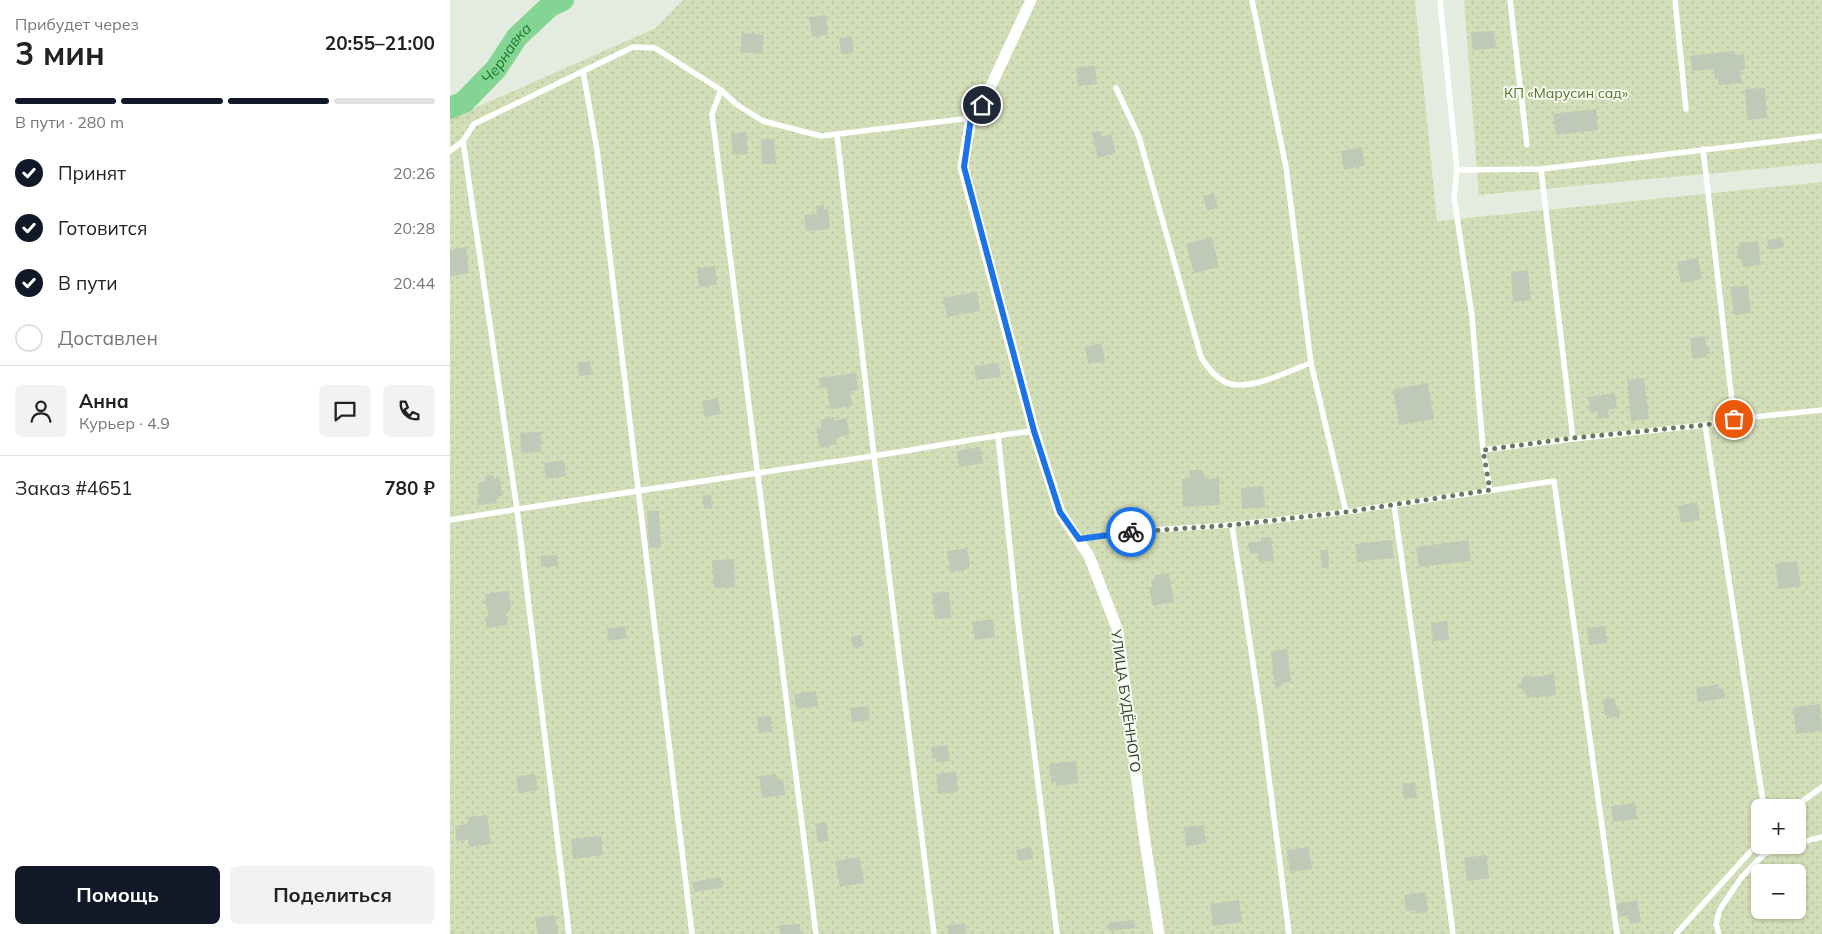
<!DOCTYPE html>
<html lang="ru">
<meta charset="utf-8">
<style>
:root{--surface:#fff;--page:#f2f2f2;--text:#222;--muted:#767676;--line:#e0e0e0;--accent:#111827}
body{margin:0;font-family:Mulish,sans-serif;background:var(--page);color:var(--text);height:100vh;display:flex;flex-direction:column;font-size:19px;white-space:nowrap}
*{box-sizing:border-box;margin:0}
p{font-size:16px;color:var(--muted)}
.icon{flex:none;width:28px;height:28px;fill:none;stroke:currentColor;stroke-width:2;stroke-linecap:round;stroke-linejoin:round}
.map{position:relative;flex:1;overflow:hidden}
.drawer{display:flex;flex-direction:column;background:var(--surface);width:450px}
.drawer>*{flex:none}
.fabs{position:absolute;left:1301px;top:799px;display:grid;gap:10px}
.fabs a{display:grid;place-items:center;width:55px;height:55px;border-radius:8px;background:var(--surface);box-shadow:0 1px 4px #0004;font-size:25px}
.pin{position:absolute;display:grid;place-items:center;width:42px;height:42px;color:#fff;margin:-21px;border:2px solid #fff;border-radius:50%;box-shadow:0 1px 5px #0007}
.courier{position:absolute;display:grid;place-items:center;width:50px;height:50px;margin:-25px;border:4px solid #1a73e8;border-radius:50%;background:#fff;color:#222;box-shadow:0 1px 6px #0007}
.headline em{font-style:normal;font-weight:700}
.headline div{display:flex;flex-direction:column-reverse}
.headline{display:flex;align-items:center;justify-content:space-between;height:85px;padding:0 15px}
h1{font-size:32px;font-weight:700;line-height:38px}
.bar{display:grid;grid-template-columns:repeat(4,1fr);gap:8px 5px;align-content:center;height:60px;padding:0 15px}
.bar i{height:6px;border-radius:4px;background:var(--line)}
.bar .active{background:var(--accent)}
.bar p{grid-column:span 4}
.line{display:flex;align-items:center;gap:12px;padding:0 15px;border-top:1px solid var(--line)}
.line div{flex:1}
.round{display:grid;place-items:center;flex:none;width:52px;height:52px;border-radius:8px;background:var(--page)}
ol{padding:0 15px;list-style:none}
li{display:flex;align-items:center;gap:15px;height:55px}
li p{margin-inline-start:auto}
li .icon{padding:5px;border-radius:50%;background:var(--accent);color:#fff;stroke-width:4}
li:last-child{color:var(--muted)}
li i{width:28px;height:28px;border:2px solid var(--line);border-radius:50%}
.action{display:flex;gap:10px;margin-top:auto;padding:10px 15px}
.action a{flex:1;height:58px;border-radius:8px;background:var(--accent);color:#fff;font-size:20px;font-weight:700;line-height:58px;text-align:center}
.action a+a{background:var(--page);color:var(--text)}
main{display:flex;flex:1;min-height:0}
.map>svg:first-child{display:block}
.garden{fill:url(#garden-dots);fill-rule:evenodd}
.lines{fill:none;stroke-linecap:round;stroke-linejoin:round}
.river{stroke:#84d493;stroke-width:22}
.building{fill:#bec9b8}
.service{stroke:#fff;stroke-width:5.5}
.minor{stroke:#fff;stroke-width:11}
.done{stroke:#687962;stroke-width:5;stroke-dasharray:0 9}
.route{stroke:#1a73e8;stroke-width:6}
.labels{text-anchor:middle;stroke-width:4;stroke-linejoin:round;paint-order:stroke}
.park-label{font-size:14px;fill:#547528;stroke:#f4f8f0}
.street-label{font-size:14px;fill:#263c1f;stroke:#f4f8f0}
.water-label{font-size:15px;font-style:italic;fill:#177b2b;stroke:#f4f8f0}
</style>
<main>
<section class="drawer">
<div class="headline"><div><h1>3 мин</h1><p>Прибудет через</p></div><em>20:55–21:00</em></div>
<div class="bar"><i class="active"></i><i class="active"></i><i class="active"></i><i></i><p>В пути · 280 m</p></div>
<ol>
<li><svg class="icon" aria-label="check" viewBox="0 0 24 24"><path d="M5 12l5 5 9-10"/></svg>Принят<p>20:26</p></li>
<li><svg class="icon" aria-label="check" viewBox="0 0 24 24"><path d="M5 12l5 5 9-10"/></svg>Готовится<p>20:28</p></li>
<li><svg class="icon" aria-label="check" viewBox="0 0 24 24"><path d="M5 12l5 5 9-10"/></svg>В пути<p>20:44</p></li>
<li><i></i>Доставлен</li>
</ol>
<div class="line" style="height:90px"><a class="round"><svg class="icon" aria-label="person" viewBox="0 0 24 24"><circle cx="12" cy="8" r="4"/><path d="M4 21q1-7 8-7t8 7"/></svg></a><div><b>Анна</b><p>Курьер · 4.9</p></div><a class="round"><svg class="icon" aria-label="chat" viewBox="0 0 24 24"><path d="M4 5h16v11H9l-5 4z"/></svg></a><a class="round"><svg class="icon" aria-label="phone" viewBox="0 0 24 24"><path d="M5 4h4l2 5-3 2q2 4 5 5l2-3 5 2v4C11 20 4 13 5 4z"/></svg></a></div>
<div class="line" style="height:65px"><div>Заказ #4651</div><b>780 ₽</b></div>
<div class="action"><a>Помощь</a><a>Поделиться</a></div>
</section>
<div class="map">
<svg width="1372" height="934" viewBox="0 0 1372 934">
<defs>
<pattern id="garden-dots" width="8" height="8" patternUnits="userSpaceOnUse" patternTransform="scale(1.25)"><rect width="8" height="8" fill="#d2deb7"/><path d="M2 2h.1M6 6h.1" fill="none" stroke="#b4bf9d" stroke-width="1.8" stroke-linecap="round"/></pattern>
</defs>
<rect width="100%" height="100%" fill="#e4ebdf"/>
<path class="garden" d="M233 0H965L987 221 1372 182V934H0V119L206 28ZM1310 808H1348V845H1310ZM1310 872H1348V910H1310Z
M1014 0H1372V163L1029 195Z"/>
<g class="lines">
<path class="river" id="s1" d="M0 108 14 102 46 69 67 37 100 6 113 0"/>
</g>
<path class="building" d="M376 15 378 35 362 37 359 17Z
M1044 31 1046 48 1023 50 1021 33Z
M292 33 314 35 312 54 290 52Z
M402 37 404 53 391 54 389 38Z
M1284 51 1285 55 1294 54 1295 69 1290 70 1292 83 1269 85 1268 79 1265 80 1264 69 1242 71 1240 56Z
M645 66 647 84 628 86 626 67Z
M1315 88 1317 118 1297 120 1295 89Z
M1146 109 1148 130 1106 135 1103 114Z
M650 131 652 137 661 134 666 153 648 158 642 133Z
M296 132 298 154 283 155 281 134Z
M311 139H324L326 164H312Z
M912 147 915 165 894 170 891 151Z
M764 193 768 208 757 211 753 196Z
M374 205V209H378L380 229 356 231 354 215 367 214 366 206Z
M762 237 769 267 744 273 736 244Z
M1332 238 1334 247 1319 250 1317 240Z
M1308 241 1311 265 1293 267 1291 259H1288L1287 250 1290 249 1289 243Z
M16 247 19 273 0 276V250Z
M1248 258 1252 279 1231 283 1227 262Z
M265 266 267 285 249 287 247 268Z
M1078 270 1081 300 1063 302 1061 272Z
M1298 285 1301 313 1284 315 1280 287Z
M527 292 530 311 497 317 493 298Z
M1255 336 1256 346 1259 345 1260 354H1256V357L1242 359 1240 338Z
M651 343 655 361 638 364 635 347Z
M140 361 142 375 129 376 127 363Z
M549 363 551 377 526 380 524 366Z
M406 373 408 390 400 391 402 406 380 409 377 387 370 388 369 378Z
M1194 378 1199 419 1181 421 1177 380Z
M978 383 984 419 949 425 943 389Z
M1165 393 1167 408 1158 410 1159 417 1148 419 1147 411 1140 412 1138 397Z
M268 398 271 414 255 417 252 401Z
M384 417 385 421 396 418 400 435 386 437 387 444 370 448 366 429 372 428 370 420Z
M91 432V452L71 453 70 433Z
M530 447 533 463 509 467 507 451Z
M114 460 116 476 96 479 94 463Z
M739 470H752L756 479 769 478 770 505 733 507 732 479 740 478Z
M43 475 44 479H50L52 496H46L47 503 27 505V498L29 497 28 483 36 482 35 476Z
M813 486 815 507 792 509 791 488Z
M261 495 262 508 254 509 252 496Z
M1247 502 1250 520 1231 523 1228 506Z
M197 511H209L211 547 199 548Z
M821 537 824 561 809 562 808 553 800 554 798 543 811 541V538Z
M942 540 944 558 907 562 905 544Z
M1018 540 1021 561 969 567 966 547Z
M517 548 520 567H516V570L500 572 497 551Z
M870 550H878L879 567 872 568Z
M107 555 108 566 91 567 90 556Z
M284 559 285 587 264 588 262 560Z
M1347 561 1351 586 1329 589 1325 564Z
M719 573 724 602 703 606 699 588 703 586 701 580 705 579V575Z
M59 591 61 607 58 613H55L56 616H58L57 625 37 628 35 618 39 617 36 603 34 604V601L36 600 35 594Z
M499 592 501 618 485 619 482 593Z
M543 619 545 637 525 640 522 622Z
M997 621 999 640 983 641 981 623Z
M175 626 177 638 159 641 157 629Z
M1155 626 1157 643 1139 645 1137 628Z
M411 634 413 646 403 648 401 637Z
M837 649 841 682 831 683 832 686 825 687 821 651Z
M1104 674 1106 695 1078 698 1075 692 1067 686 1068 683 1071 684 1072 678 1078 675 1083 677Z
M1268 684 1269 689H1274L1275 698 1248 702 1246 688Z
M366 691 368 706 346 709 344 694Z
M1164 698 1166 706H1169L1170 716 1159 718V715L1155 716 1153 699Z
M1370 704 1372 731 1346 734 1343 707Z
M419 706 420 720 402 722 400 708Z
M321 716 322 732 309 733 307 717Z
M498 745 500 761 486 762V758L482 759 481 747Z
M626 761 628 783 606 786V782H601L599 764Z
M506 772 508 792 488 794 486 774Z
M85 774 88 790 68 793 66 776Z
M326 774 327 780 333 779 335 795 312 798 309 776Z
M965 782 967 798 954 799 952 784Z
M1185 803 1187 819 1163 822 1161 806Z
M37 815 41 844 19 847 18 840 7 841 5 826 17 824 19 817Z
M376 822 379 841 368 842 365 824Z
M754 825 756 843 736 846 734 827Z
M151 836 153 855 123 859 121 839Z
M581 847 583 859 568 861 566 850Z
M859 847 862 869 840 872 837 850Z
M1036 855 1039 878 1017 881 1014 858Z
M410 857 414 883 390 887 385 861Z
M271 877 273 887 245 892 241 882Z
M975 892 978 912 965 913V910L956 911 954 895Z
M789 900 792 922 763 926 760 904Z
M1187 900 1191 922 1180 924 1178 915 1169 917 1167 904Z
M105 915 108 934H88L85 918Z
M684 920 685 928 659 931 658 923Z
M350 924 351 934H330L329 925Z
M515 924 516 934H498V925Z"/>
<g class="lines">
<path class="service" d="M802 0 836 167 861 363 896 512
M990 0 1007 170 1004 197 1022 316 1033 450 1040 490
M1060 0 1077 145
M1225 0 1236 109
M133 71 147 150 242 934
M666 88 689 137 751 357C757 367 765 377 775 382 798 393 838 371 861 363
M271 90 262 114 366 934
M387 135 424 456 484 934
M13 141 67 509 119 934
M1253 149 1284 419
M0 151 13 141 24 124 183 47 205 48 271 90 286 104 313 121 371 136 521 118
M1091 169 1123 439
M1007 170 1091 169 1372 136
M1255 425 1314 808
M548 435 568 623 607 934
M1033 450 1123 439 1255 425 1284 419 1372 410
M944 505 981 765 1003 934
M0 520C141 497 282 477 423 456 477 448 530 437 584 431
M782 525 811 716 839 934
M629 539 688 531 782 525 896 512 1104 481 1167 934
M1343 808 1372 787
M1348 843 1372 837
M1226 934 1310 841
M1269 934 1266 924 1270 909 1291 878 1314 854 1340 845"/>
<path class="minor" d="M581 0 532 105 521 118 513 167 584 431 610 512 639 556 668 631 693 828 709 934"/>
</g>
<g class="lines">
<path class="done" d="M681 532 782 525 896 512 1040 490 1033 450 1123 438 1255 425 1284 419"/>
<path class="route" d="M532 105 521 118 514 167 584 431 610 512 629 539 681 532"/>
</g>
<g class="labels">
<g class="park-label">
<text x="1116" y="98">КП «Марусин сад»</text>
</g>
<g class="street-label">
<text transform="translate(676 701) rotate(82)" y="5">УЛИЦА БУДЁННОГО</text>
</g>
<g class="water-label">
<text dy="5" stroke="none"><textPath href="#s1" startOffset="80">Чернавка</textPath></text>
</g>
</g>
</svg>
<div class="fabs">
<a>+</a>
<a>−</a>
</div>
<div class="pin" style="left:1284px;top:419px;background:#ea580c"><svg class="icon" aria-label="bag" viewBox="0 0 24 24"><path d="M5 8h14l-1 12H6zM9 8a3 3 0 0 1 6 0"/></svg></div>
<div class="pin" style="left:532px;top:105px;background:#1f2937"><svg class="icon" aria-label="home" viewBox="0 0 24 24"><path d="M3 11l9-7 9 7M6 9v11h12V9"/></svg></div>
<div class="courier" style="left:681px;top:532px"><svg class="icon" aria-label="bike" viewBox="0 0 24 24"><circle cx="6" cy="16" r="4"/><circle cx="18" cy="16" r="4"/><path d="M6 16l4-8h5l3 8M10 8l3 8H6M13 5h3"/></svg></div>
</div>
</main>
